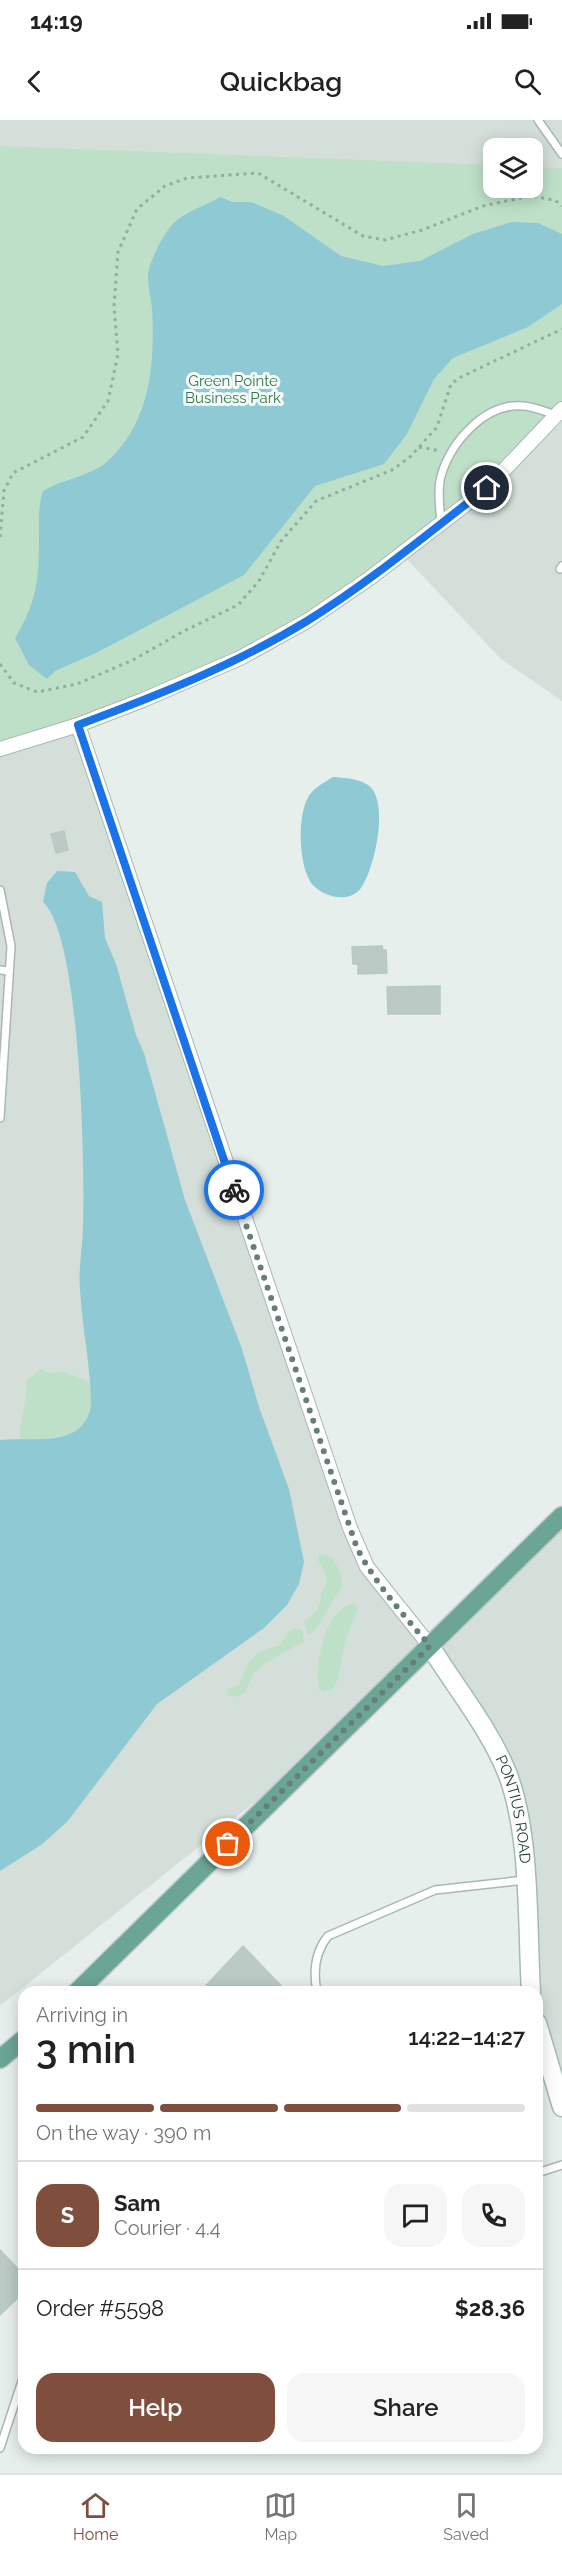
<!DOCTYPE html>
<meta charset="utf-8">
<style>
:root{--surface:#fff;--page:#f6f6f6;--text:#222;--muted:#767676;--line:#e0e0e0;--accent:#804e3d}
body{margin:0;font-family:Raleway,sans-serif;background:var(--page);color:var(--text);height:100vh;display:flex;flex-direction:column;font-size:22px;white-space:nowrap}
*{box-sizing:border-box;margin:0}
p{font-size:20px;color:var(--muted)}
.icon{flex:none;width:33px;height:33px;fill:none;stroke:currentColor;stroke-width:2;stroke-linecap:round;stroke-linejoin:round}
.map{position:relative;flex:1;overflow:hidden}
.drawer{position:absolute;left:18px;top:1866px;width:525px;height:468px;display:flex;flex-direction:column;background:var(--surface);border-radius:18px;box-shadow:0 3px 15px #0003}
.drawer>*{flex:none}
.tools{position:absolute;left:483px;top:18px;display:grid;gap:12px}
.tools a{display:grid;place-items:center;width:60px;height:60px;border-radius:12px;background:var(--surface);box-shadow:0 3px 15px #0003;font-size:30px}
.pin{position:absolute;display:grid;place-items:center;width:51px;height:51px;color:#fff;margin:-26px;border:3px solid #fff;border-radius:50%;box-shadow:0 2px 6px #0007}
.courier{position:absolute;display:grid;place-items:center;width:60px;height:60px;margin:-30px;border:4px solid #1a73e8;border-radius:50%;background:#fff;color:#222;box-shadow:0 2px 8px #0007}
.overview em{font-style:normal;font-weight:600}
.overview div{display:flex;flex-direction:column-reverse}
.overview{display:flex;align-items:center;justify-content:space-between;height:102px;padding:0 18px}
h1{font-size:39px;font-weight:600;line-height:45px}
.bar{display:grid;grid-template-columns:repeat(4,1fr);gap:9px 6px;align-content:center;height:72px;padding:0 18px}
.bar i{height:8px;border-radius:4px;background:var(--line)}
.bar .on{background:var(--accent)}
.bar p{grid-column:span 4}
.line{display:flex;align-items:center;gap:15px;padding:0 18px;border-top:2px solid var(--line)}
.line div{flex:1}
.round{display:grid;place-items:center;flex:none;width:63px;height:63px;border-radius:18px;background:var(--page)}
.action{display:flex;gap:12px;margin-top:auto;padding:12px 18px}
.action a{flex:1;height:69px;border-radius:18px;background:var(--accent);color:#fff;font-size:24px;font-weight:600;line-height:69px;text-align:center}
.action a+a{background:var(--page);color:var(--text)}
.status{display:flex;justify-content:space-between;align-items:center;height:42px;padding:0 30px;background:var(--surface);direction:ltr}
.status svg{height:16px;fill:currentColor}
header{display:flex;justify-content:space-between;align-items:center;height:78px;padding:0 18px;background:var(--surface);font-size:27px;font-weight:600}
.tabs{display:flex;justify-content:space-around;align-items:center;height:84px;border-top:2px solid var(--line);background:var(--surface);font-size:16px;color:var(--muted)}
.tabs a{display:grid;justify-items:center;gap:3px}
.tabs .on{color:var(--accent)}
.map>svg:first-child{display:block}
.built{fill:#d4dfda;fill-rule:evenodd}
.green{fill:#bfe0c8}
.water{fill:#8ec9d4}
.building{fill:#bbcac4;stroke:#b8c9c2;stroke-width:1.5}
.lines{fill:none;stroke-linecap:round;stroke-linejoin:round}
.lane-casing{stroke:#a8b8b2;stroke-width:10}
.street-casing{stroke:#a8b8b2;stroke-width:16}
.secondary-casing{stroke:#a4bbb3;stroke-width:21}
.primary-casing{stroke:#c2cac8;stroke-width:21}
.path{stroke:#86b3a5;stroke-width:3;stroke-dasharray:3 4.5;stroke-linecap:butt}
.lane{stroke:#fff;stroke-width:7}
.street{stroke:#fff;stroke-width:14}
.secondary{stroke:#fff;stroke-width:18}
.primary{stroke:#6aa596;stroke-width:18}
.done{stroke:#687f78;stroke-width:6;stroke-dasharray:0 10.8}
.route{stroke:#1a73e8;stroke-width:8}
.labels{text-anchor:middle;stroke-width:6;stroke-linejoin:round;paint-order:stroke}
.park-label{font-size:15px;fill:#2d7a4b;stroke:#f7fbf9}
.street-label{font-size:15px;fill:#24423a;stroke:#f7fbf9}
</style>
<div class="status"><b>14:19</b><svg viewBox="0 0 49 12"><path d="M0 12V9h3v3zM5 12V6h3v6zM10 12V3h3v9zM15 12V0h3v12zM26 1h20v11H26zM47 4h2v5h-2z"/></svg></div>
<header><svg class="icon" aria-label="back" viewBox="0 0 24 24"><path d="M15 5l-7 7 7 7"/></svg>Quickbag<svg class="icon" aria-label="search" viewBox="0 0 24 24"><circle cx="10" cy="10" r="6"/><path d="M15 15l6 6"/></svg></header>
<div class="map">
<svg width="562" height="2353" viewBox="0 0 562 2353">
<rect width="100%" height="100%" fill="#e6efeb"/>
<path class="built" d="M0 0H562V581L501 539 402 434 78 605 357 1428 430 1526 562 1396V1987L537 1903V1872L516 1682 430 1527 346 1609 0 1886ZM494 28H532V68H494Z"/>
<path class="green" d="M0 26 493 45 494 68H532L533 47 562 48V289L487 368 370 458 240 538 0 629Z
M41 1249 49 1253 64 1252 91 1262C96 1317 67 1319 20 1319 18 1299 29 1281 26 1261Z
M319 1434C337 1433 340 1453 343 1467 329 1481 325 1503 308 1516L304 1501C315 1493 320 1489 321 1475 321 1469 323 1471 325 1466 330 1457 322 1447 318 1440Z
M355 1483 358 1489 346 1518 337 1561 332 1570 323 1572 319 1569C314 1544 325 1487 355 1483Z
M294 1508 302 1509 304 1522C294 1527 260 1545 255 1552 250 1559 249 1567 244 1574L233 1577 227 1575 228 1569 239 1565C250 1536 250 1535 280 1525L289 1511Z"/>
<path class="water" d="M220 77 233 82H251L284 96 341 136 383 146 420 141 473 114 512 102 538 103 562 114V184L528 207 453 238 434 259 407 314 384 344 315 366 244 455 98 532 55 551 47 559 29 545 15 518C37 482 39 459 39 417 39 400 38 386 43 371 64 358 91 357 109 340 151 300 155 243 152 188 151 178 148 167 148 157 147 145 166 108 176 101 187 91 207 85 220 77Z
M333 657C344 658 358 658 368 665 390 680 375 748 361 768 349 784 324 777 313 765 298 748 296 691 311 673 317 666 325 662 333 657Z
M57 751 75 752 89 776 102 782 105 818 116 844 136 915 144 933 185 1080 242 1229 259 1287 289 1369 304 1442 299 1464 287 1485 264 1508 157 1584 67 1702 41 1725 0 1751V1320C31 1316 83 1330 91 1286 91 1247 82 1208 80 1169 78 1148 83 1126 83 1105 85 1049 81 816 43 782L47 763Z"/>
<path class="building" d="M64 711 68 730 56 733 51 714Z
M382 826 383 830H386L387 853 358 854V844H353L352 827Z
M440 866V894H388L387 867Z
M243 1826 287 1872H200Z
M0 2130 24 2155V2172L0 2195Z"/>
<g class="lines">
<defs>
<path id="lane" d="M538 0 562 34
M441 403C440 388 437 371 441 356 451 322 485 282 524 286 535 287 546 292 556 295
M560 449 562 446
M0 770 11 826 0 998
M0 850 9 851
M317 1872C313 1852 315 1832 328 1816L435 1770 525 1760
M537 2053 562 2045
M0 2328 24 2255"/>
<path id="street" d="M78 605 350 1408 367 1447 430 1526
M0 629 78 605 143 580 240 538 307 501 370 458 487 368 562 289"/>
<g id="secondary">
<path id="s1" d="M430 1526C456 1568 490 1609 508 1655 531 1717 527 1805 531 1872"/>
<path d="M537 1903 562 1987"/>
</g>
<path id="primary" d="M77 1872 562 1396
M0 1939 24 1919"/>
</defs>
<use href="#lane" class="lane-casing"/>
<use href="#street" class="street-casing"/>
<use href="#secondary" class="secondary-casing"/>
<use href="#primary" class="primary-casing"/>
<path class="path" d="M419 327 441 331
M0 417 4 371 13 353 83 317 108 281 118 234 114 186 118 132 137 89 165 66 187 58 258 53 363 116 385 120 422 110 483 86 530 76 555 80 562 86
M0 544 14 563 37 572 77 564 133 540 184 511 238 485 259 461 281 421 316 381 392 350 410 337 437 307 451 264 461 257 562 209"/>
<use href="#lane" class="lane"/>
<use href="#street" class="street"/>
<use href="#secondary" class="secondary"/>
<use href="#primary" class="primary"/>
</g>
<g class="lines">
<path class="done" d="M228 1724 430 1526C404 1495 376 1465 357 1428L234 1070"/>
<path class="route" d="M234 1070 78 605C156 576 235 545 307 501 370 462 428 413 487 368"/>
</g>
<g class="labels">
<g class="park-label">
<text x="233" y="266">Green Pointe<tspan x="233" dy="17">Business Park</tspan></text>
</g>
<g class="street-label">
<text dy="5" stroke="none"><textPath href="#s1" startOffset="186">PONTIUS ROAD</textPath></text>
</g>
</g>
</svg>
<div class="tools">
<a><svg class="icon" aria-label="layers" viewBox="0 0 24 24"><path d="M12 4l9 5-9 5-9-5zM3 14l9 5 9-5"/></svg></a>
</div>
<div class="pin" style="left:228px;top:1724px;background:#ea580c"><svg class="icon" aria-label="bag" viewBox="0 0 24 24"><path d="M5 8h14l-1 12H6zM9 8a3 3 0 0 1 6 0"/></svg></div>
<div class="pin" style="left:487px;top:368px;background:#1f2937"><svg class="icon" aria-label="home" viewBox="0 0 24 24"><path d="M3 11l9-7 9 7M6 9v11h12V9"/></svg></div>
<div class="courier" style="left:234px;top:1070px"><svg class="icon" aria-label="bike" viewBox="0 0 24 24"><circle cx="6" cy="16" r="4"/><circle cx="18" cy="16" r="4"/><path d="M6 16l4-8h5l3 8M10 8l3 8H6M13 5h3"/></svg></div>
<section class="drawer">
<div class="overview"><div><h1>3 min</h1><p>Arriving in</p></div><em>14:22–14:27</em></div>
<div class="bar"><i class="on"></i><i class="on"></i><i class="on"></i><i></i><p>On the way · 390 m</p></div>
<div class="line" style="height:108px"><b class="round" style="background:var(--accent);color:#fff">S</b><div><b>Sam</b><p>Courier · 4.4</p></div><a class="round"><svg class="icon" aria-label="chat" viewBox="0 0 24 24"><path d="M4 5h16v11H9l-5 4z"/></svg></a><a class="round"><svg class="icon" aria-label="phone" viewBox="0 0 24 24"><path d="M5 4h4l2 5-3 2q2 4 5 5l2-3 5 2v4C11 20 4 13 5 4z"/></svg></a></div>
<div class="line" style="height:78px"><div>Order #5598</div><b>$28.36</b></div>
<div class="action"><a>Help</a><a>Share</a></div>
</section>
</div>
<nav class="tabs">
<a class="on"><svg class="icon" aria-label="home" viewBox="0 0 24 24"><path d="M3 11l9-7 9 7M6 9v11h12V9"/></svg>Home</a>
<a><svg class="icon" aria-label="map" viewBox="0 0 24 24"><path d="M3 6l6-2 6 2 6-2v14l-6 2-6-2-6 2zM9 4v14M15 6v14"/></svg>Map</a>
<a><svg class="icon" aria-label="saved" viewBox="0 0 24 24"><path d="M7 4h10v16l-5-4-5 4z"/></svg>Saved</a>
</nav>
